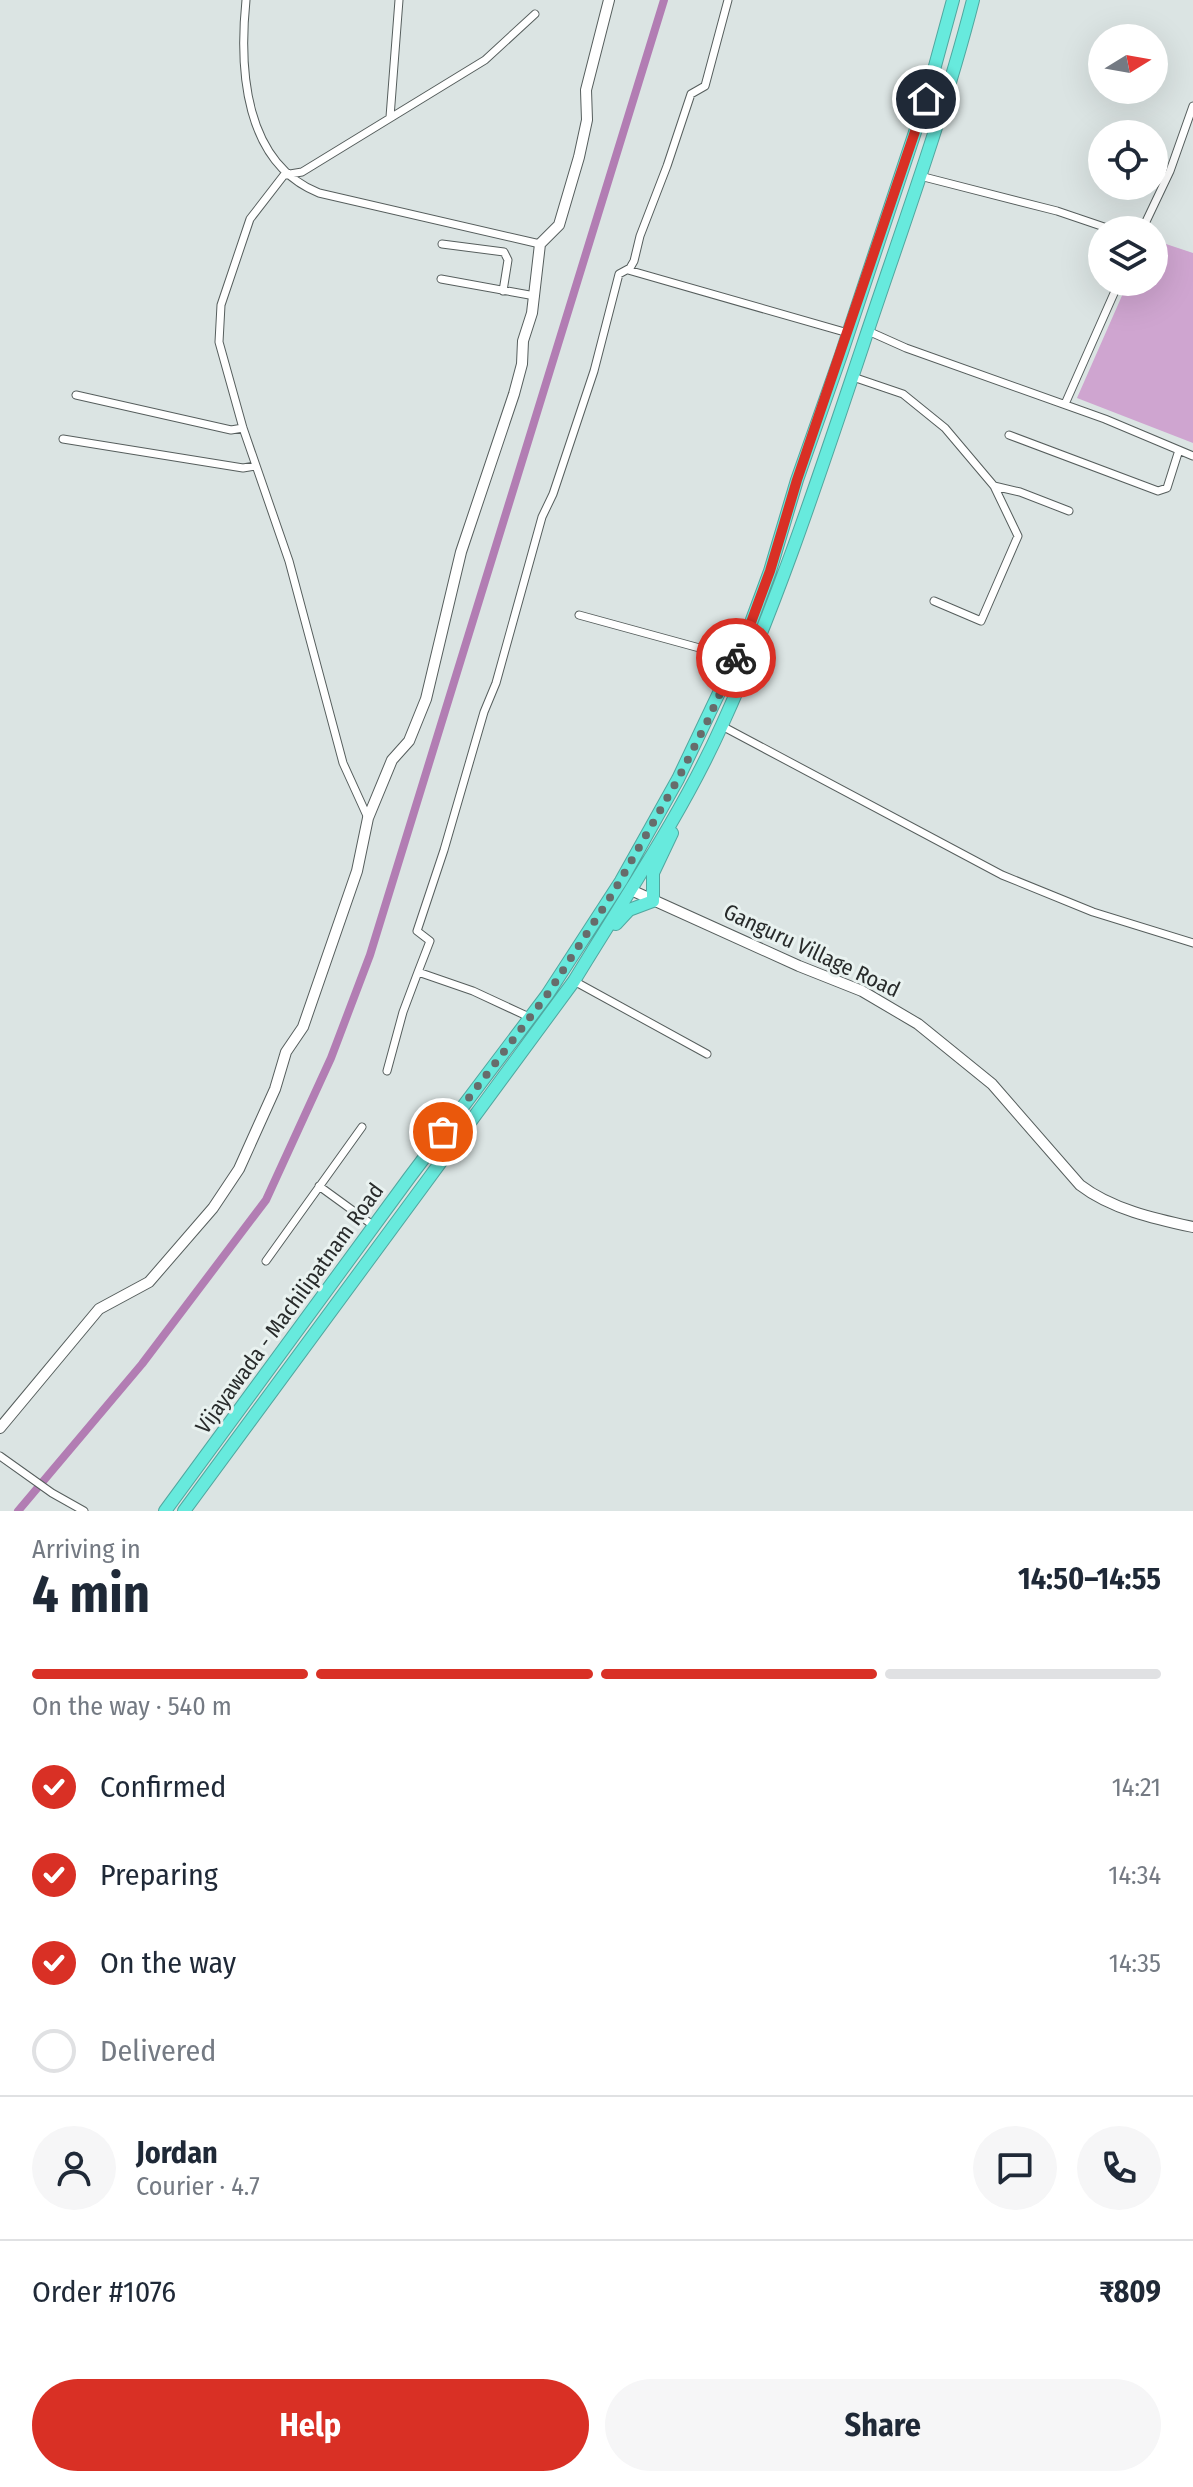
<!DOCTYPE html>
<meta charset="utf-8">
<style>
:root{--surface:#fff;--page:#f6f6f7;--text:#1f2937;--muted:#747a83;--line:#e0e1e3;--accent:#d93025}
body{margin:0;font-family:"Fira Sans Condensed",sans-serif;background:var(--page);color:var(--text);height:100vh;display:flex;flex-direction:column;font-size:30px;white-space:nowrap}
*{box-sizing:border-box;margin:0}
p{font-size:26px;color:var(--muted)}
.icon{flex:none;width:44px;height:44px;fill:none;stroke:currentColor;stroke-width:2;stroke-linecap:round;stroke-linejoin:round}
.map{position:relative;height:1511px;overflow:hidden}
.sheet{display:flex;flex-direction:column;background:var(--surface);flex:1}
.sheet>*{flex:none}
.needle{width:52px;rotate:79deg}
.fabs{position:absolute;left:1088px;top:24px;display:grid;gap:16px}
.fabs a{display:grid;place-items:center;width:80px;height:80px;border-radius:50%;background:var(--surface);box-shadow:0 8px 32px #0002;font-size:40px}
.pin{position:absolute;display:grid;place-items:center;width:68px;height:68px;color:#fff;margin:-34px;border:4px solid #fff;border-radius:50%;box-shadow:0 2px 8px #0007}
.courier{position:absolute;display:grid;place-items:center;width:80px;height:80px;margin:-40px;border:6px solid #d93025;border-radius:50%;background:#fff;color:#222;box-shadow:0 2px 10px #0007}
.summary em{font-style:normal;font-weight:700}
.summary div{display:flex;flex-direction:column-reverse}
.summary{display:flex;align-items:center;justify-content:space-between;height:136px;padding:0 32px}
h1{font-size:52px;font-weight:700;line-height:60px}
.bar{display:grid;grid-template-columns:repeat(4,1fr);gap:12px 8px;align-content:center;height:96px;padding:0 32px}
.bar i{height:10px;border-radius:6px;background:var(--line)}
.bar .active{background:var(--accent)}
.bar p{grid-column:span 4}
.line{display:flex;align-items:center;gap:20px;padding:0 32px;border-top:2px solid var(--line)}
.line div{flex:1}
.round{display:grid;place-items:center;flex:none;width:84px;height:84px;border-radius:42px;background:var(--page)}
ol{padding:0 32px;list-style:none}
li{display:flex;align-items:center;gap:24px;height:88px}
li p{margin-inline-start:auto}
li .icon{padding:8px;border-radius:50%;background:var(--accent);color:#fff;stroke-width:4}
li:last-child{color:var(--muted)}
li i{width:44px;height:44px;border:4px solid var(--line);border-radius:50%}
.cta{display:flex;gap:16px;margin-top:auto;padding:16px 32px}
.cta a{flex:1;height:92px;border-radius:48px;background:var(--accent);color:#fff;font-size:32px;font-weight:700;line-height:92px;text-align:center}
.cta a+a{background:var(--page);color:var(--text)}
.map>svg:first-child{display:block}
.green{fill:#cfa5d0}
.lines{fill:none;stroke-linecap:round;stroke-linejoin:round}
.canal{stroke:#b27db3;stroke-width:8}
.street-casing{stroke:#565e5d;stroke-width:9}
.secondary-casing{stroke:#565e5d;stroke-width:12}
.highway-casing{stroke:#51a79f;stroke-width:14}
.street{stroke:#fff;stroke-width:7}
.secondary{stroke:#fff;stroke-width:10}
.highway{stroke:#67eadd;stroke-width:12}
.done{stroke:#676c6b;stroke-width:8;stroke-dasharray:0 14.4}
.route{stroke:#d93025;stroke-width:10}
.labels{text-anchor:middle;stroke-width:6;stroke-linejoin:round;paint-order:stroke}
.street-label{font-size:22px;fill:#282b2b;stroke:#e9f2f0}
</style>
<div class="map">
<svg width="1193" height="1511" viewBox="0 0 1193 1511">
<rect width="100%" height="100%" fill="#dbe4e3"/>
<path class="green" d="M1154 240 1193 253V443L1077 398 1128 282H1154Z"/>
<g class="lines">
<path class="canal" d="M18 1511 142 1364 266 1200 331 1058 370 955 664 0"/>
<defs>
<path id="street" d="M246 0C239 69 244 163 319 193L540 244
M390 117 399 0
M920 176 1057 211 1113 230
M1142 230 1170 171 1193 106
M442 244 504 252 508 260 503 291
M628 270 848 333
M441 279 535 296
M868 331 906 348 1105 419 1193 456
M853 377 903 394 945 428 994 486 1018 536 981 621 934 601
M76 395 231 430 243 428
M1065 404 1119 282
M1009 435 1158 491 1167 488 1179 450
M63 439 243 468 255 466
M994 486 1020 492 1069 511
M579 615 736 658
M722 726 1002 875 1093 912 1193 943
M368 818 343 763 289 561 243 428 219 342 221 305 250 219 284 175 302 172 485 60 535 14
M574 981 707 1054
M529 1017 473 991 418 972 430 941 417 931 444 850 484 712 496 683 542 517 553 494 594 371 619 274 630 268 634 261 640 236 667 166 691 94 705 86 728 0
M387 1071 403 1012 418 972
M319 1186 374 1226
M266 1261 362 1127
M0 1456 52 1493 84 1511"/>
<path id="secondary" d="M631 890 799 966 862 991 918 1024 992 1084 1080 1185C1111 1209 1155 1219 1193 1227
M0 1428 99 1309 149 1282 213 1208 239 1169 275 1089 286 1052 303 1027 357 871 368 818 392 760 409 741 426 699 461 552 514 394 522 364 523 341 532 313 540 244 559 225 579 157 587 120 586 90 609 0"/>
<path id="highway" d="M616 924 629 910 653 901V873L672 833
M165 1511 409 1178 547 995 621 881 678 779 746 636 770 571 797 480 841 355 926 99 953 0
M184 1511 574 981C625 897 682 814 722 725 778 602 820 473 863 345 901 231 943 117 973 0"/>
</defs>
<use href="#street" class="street-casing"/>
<use href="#secondary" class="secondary-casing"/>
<use href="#highway" class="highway-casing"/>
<use href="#street" class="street"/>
<use href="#secondary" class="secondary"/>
<use href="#highway" class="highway"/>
</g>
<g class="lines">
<path class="done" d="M443 1132 547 995 613 893 678 779 708 720 736 658"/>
<path class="route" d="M736 658 746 636 770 571 797 480 926 99"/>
</g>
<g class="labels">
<g class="street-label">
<text transform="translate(812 950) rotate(25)" y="8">Ganguru Village Road</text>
<text transform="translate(289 1308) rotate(-54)" y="8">Vijayawada - Machilipatnam Road</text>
</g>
</g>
</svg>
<div class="fabs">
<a><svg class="needle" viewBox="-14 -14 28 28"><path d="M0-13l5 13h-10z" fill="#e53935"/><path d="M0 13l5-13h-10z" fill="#747a83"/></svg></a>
<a><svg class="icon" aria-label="locate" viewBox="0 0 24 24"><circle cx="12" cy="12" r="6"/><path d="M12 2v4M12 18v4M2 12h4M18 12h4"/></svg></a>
<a><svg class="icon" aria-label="layers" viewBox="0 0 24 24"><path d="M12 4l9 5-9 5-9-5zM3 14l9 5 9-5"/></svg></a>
</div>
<div class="pin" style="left:443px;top:1132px;background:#ea580c"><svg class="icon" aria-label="bag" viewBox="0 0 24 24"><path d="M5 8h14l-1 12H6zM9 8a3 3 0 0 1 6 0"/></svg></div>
<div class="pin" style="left:926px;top:99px;background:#1f2937"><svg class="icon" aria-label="home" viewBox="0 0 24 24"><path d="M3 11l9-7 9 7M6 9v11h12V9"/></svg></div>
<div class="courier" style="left:736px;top:658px"><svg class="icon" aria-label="bike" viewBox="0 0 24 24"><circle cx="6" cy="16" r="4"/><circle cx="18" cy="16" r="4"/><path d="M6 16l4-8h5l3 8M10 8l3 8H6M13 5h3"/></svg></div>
</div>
<section class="sheet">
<div class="summary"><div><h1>4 min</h1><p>Arriving in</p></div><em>14:50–14:55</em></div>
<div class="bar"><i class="active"></i><i class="active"></i><i class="active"></i><i></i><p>On the way · 540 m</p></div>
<ol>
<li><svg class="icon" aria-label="check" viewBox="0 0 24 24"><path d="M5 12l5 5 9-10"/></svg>Confirmed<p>14:21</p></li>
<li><svg class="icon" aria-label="check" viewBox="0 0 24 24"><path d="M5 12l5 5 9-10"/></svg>Preparing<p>14:34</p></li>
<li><svg class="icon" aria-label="check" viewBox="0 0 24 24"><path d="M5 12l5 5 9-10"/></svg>On the way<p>14:35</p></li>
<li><i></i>Delivered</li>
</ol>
<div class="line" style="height:144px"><a class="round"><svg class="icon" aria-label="person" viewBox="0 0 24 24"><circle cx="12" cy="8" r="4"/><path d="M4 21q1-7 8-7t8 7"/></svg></a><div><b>Jordan</b><p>Courier · 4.7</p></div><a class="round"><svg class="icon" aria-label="chat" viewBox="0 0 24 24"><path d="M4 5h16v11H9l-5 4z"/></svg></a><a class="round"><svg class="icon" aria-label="phone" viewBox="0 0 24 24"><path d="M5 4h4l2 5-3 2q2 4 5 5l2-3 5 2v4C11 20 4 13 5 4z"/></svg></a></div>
<div class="line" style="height:104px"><div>Order #1076</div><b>₹809</b></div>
<div class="cta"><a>Help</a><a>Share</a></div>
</section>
